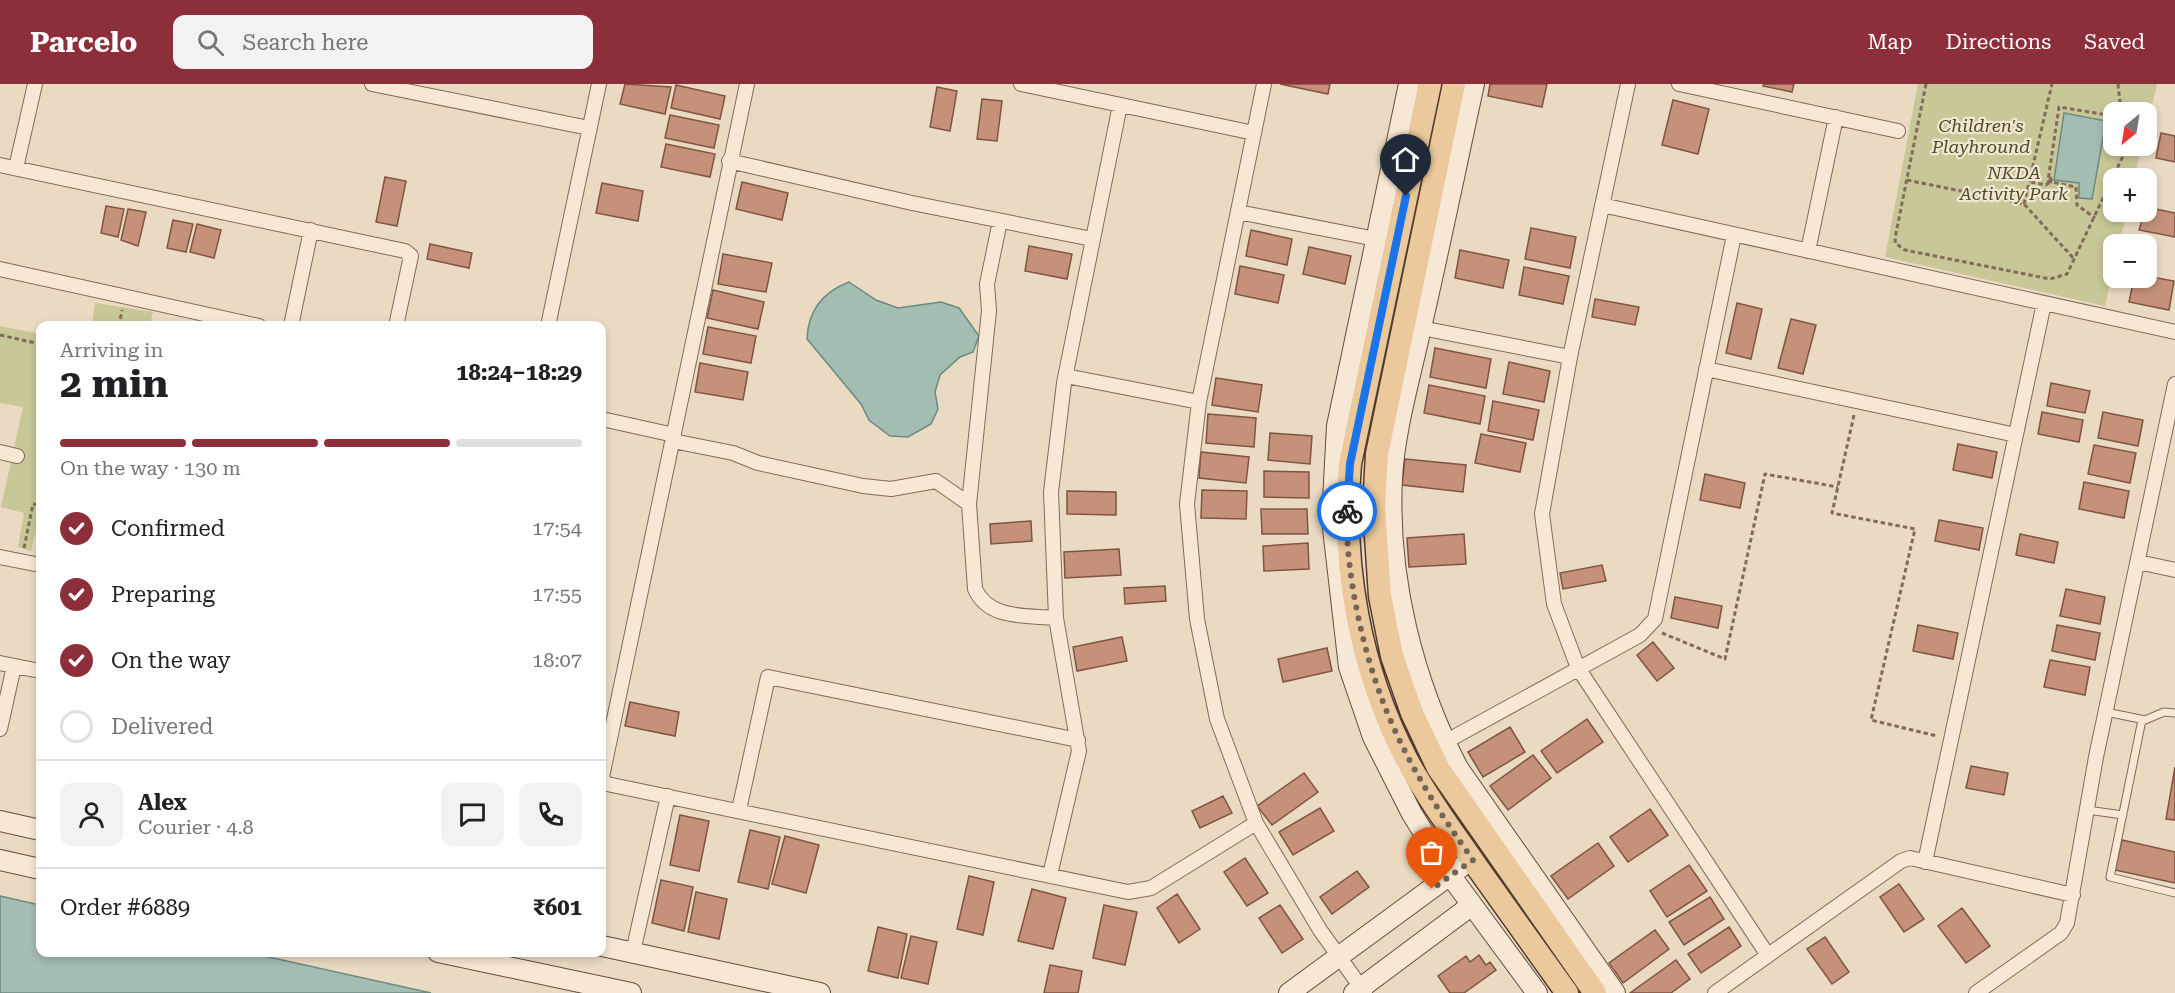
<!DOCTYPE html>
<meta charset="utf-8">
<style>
:root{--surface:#fff;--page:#f2f2f2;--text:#202124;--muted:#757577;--line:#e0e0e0;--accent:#8d2f3b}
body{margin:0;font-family:"Roboto Serif",serif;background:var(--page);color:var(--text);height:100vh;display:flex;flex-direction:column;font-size:22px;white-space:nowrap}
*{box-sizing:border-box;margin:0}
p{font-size:20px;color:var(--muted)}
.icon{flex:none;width:33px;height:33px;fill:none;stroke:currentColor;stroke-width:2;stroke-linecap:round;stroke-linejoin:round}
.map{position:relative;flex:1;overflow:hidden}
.details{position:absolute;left:36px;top:237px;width:570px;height:636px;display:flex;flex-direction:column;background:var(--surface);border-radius:12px;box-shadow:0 3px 9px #0003}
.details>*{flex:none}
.needle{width:39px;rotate:210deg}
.tools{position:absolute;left:2103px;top:18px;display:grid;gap:12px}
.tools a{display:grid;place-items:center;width:54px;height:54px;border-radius:12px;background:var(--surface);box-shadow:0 3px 9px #0003;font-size:30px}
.pin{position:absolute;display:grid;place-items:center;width:51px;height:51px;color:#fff;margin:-62px -26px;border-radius:50% 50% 50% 0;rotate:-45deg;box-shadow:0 0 6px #0007}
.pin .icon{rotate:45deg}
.courier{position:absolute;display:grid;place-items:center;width:60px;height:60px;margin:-30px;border:4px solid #1a73e8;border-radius:50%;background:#fff;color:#222;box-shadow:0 2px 8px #0007}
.overview em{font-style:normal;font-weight:700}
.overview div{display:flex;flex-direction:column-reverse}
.overview{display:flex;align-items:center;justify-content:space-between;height:102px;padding:0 24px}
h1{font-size:39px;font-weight:700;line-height:45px}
.bar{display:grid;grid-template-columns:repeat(4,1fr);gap:9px 6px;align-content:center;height:72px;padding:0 24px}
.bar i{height:8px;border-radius:4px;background:var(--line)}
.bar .active{background:var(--accent)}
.bar p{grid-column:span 4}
.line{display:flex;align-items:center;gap:15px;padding:0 24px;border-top:2px solid var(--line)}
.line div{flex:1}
.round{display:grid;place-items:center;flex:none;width:63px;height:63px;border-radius:12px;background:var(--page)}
ol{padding:0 24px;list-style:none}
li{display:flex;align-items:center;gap:18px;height:66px}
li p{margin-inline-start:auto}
li .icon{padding:6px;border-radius:50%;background:var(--accent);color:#fff;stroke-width:4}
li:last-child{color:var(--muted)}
li i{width:33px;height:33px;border:3px solid var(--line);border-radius:50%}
header{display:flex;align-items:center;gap:36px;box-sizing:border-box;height:84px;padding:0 30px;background:var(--accent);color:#fff}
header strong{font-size:28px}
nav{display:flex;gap:33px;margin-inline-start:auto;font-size:21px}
.search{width:420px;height:54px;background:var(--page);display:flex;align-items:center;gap:15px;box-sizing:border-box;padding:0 21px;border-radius:12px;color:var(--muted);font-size:22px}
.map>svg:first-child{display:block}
.green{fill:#c7c797}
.water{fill:#a4bdb3;stroke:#6c8a7f;stroke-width:1.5}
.building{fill:#c6917b;stroke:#805442;stroke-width:1.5}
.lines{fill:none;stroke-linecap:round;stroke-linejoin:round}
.lane-casing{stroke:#826b5b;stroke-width:9}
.street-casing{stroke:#826b5b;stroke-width:16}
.secondary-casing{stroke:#644d3e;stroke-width:22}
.primary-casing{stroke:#503b2f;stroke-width:25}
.path{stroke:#826b5b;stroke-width:3;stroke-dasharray:4.5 3;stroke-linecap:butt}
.lane{stroke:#f6e8d4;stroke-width:7}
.street{stroke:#f6e8d4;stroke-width:14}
.secondary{stroke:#f6e8d4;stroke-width:20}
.primary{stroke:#ebc99c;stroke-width:22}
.done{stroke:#736557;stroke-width:6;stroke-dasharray:0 10.8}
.route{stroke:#1a73e8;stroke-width:8}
.labels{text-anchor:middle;stroke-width:4.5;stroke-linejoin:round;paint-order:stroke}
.park-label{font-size:18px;font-style:italic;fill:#494e26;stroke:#f2e5d1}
</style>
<header>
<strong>Parcelo</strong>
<div class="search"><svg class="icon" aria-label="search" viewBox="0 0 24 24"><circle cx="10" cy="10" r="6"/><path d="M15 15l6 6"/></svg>Search here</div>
<nav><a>Map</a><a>Directions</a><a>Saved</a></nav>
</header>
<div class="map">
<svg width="2175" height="909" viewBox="0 0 2175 909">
<rect width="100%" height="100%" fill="#eadac2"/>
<path class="green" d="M1918 0H2157L2147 43 2146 28H2114V62H2142L2134 94H2114V128H2127L2119 160H2114L2113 184 2105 222 1885 173Z
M95 219 153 228 150 241H92Z
M0 242 40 250V431L31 467 18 463 24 429 1 423 23 323 0 319Z"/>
<path class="water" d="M2064 29 2106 37 2092 115 2079 114V99L2054 96Z
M849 198 876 216 898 224 941 218 959 224 979 252 973 268 960 273 940 291 935 308 938 325 931 340 908 353 890 352 869 336 861 320 807 255C808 227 823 208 849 198Z
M0 812 40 821V868L251 869 431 909H0Z"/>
<path class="building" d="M625 0 671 3 665 30 620 20Z
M1280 0H1330L1328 10Z
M1490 0H1547L1542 23 1488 12Z
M1764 0H1794L1792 8 1763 2Z
M676 1 725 12 720 35 671 24Z
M937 3 957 7 950 47 930 43Z
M982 15 1002 17 997 57 977 55Z
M1673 16 1709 25 1698 70 1662 61Z
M670 31 719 41 714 64 665 54Z
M2161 49 2175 52V78L2156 74Z
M666 60 715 70 710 93 661 83Z
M385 93 406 97 397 142 376 138Z
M742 98 788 109 782 136 736 125Z
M602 99 643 107 638 137 596 129Z
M106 122 124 125 118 153 101 149Z
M2146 123 2175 129V153L2139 146Z
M128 125 146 128 138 162 121 156Z
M173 136 193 140 186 168 167 164Z
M197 140 221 146 214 174 190 168Z
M1531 144 1576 153 1570 184 1525 175Z
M1251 146 1292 155 1287 181 1246 172Z
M430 160 472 169 469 184 427 175Z
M1029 162 1072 170 1067 195 1025 187Z
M1309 163 1351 172 1345 200 1303 190Z
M1460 166 1509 176 1503 204 1455 194Z
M723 170 772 179 766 208 718 200Z
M1240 182 1284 191 1278 219 1235 210Z
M1524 183 1569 192 1563 220 1519 211Z
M2146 192 2174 197 2169 226 2129 218 2134 194Z
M713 206 764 218 758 245 707 234Z
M1595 215 1639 223 1635 241 1592 233Z
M1737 219 1762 225 1751 275 1726 269Z
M1791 235 1816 241 1803 290 1778 284Z
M708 243 756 252 751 279 703 270Z
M1435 264 1491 275 1486 304 1430 293Z
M1509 278 1550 287 1544 318 1503 310Z
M700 279 748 288 743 316 695 308Z
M1216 294 1262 301 1258 328 1212 321Z
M2051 299 2090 307 2085 329 2047 322Z
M1429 301 1485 312 1480 340 1424 329Z
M1493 317 1539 326 1533 356 1488 347Z
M2042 328 2083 336 2079 358 2038 350Z
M2103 328 2143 336 2138 362 2098 354Z
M1208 330 1256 334 1254 363 1206 359Z
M1270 349 1312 352 1310 380 1268 376Z
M1481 350 1526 359 1520 388 1475 379Z
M1958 360 1997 368 1992 394 1953 386Z
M2094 361 2136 369 2130 399 2088 390Z
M1201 368 1249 373 1246 399 1199 394Z
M1405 375 1466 381 1463 408 1402 401Z
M1264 387 1309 388V414L1264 413Z
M1705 390 1745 399 1740 424 1700 416Z
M2084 398 2129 407 2124 434 2079 425Z
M1202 406 1247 407 1246 435 1201 434Z
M1067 407 1116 408V431L1067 430Z
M1261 425H1307L1308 450H1262Z
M1939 436 1983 444 1979 466 1935 457Z
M1031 437 1032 457 991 460 990 440Z
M1464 450 1466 480 1409 483 1407 454Z
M2020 450 2058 458 2054 479 2016 471Z
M1308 459 1309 485 1264 487 1263 462Z
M1119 465 1121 491 1065 494 1064 468Z
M1602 481 1606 497 1563 505 1560 489Z
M1165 502 1166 517 1125 520 1124 504Z
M2066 505 2105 513 2100 540 2060 532Z
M1675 513 1722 522 1718 544 1671 534Z
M1918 541 1958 549 1953 575 1913 567Z
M2057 541 2100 549 2095 576 2052 567Z
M1122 553 1127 577 1077 587 1073 563Z
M1653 558 1674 584 1657 597 1637 571Z
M1327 564 1332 587 1283 598 1278 575Z
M2050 576 2090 583 2085 611 2044 603Z
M630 618 679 628 675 652 625 642Z
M1587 635 1603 658 1557 689 1541 667Z
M1510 643 1525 668 1483 693 1468 668Z
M1533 671 1551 694 1508 726 1490 702Z
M1971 682 2008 689 2004 711 1966 704Z
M2175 683V736L2166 735Z
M1304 689 1318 708 1272 741 1257 722Z
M1223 712 1232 729 1200 744 1192 727Z
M1320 724 1334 747 1293 771 1279 748Z
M1650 725 1668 751 1628 778 1610 753Z
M680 731 709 737 699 787 670 781Z
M750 746 780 753 768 805 738 798Z
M785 752 819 761 806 809 772 800Z
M2122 756 2175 768V799L2115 786Z
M1598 759 1614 782 1568 815 1551 792Z
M1245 774 1268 809 1247 822 1224 788Z
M1689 781 1707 807 1667 833 1650 807Z
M1357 787 1369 803 1332 830 1320 813Z
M969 792 994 798 983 851 957 845Z
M661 796 693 803 684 847 652 839Z
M1899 800 1924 835 1904 848 1880 813Z
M1032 805 1066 814 1053 865 1018 857Z
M696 808 727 815 719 855 688 848Z
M1177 810 1200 845 1179 859 1157 824Z
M1710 813 1724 835 1684 861 1669 838Z
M1104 821 1137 828 1125 881 1093 874Z
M1280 821 1303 855 1282 869 1259 834Z
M1962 824 1990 862 1966 879 1938 842Z
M878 843 907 850 898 894 868 887Z
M1729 843 1741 862 1701 889 1688 870Z
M1655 846 1669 865 1623 899 1609 879Z
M911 852 937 858 928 900 901 894Z
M1825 853 1849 888 1832 900 1807 865Z
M1479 871 1486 881 1490 878 1496 886 1464 909H1450L1438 892 1466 872 1470 878Z
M1676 876 1690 895 1671 909H1630Z
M1050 881 1082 887 1078 909H1044Z"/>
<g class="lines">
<defs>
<path id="lane" d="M2106 628 2145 636 2164 628 2175 629
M2142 636 2110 793 2175 809
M2087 726 2123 731"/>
<path id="street" d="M372 0 589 44
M1021 0 1254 49
M1264 0 1199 318 1187 420 1197 535 1217 635 1256 739 1320 846 1365 909
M1628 0 1570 273 1542 430 1554 520 1578 584 1767 870
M1679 0 1898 47
M729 77 912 119 1092 155
M0 81 405 167 411 172 396 242
M16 84 35 0
M1602 121 2175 248
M1238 128 1376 155
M1808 167 1836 33
M0 185 259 242
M291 242 311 146
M548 242 599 0
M1421 244 1570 273
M1706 285 2016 351
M1066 292 1199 318
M602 335 674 351
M673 357 733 369 758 379 863 402 891 405 936 397 969 420 975 505C989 536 1026 531 1056 534
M0 368 17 372
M969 420 989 227 987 200 1000 137
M0 473 40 481
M2138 478 2175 486
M0 579 40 587
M0 645 14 582
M1445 658 1640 551 1655 535 1734 151
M602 693 747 0
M602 695 607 700 1128 808 1151 804 1256 739
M739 726 768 593 1078 656
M1925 778 2044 219
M1050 791 1079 667 1056 534 1051 408 1064 299 1120 21
M633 868 668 712
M1715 909 1901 777 1910 774 2073 811
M1976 909 2061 849 2067 839 2096 673 2175 300"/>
<path id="secondary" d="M1409 0 1337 342 1332 436 1349 583 1373 653 1412 730 1450 791 1537 909
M1474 0C1456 83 1439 166 1420 248 1410 294 1394 349 1392 395 1387 494 1413 597 1458 684L1615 909
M0 737 40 746
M0 776 40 785
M602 862 820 909
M438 868 631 909
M1289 909 1461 783
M1354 909 1472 821"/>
<path id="primary" d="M1430 0 1350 380C1341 481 1360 586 1407 676 1427 714 1453 748 1477 783 1507 825 1537 867 1567 909
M1454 0 1377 370 1374 423 1380 512 1392 572 1412 629 1438 684 1595 909"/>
</defs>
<use href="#lane" class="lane-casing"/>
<use href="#street" class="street-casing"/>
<use href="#secondary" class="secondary-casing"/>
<use href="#primary" class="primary-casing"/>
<path class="path" d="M1926 0 1896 149 1895 159 1905 166 2050 195 2067 190 2124 70V62
M2118 0 2121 28
M2050 93 2052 98 2076 103 2077 121 2095 134
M1907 96 2024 120 2075 176
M2031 98 2046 101 2050 98
M2052 98 2048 97 2059 23 2114 32
M2024 120 2052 0
M119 242 122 226
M0 251 40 260
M1854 331 1832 429 1915 445 1871 636 1937 652
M24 464 33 420 40 421
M1662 549 1725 575 1765 390 1838 403"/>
<use href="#lane" class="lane"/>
<use href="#street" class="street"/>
<use href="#secondary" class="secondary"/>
<use href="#primary" class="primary"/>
</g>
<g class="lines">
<path class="done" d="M1347 427C1346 459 1350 490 1356 522 1376 625 1413 692 1473 776L1432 805"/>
<path class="route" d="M1347 427 1350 380 1406 112"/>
</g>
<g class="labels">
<g class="park-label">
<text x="1981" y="48">Children's<tspan x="1981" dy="21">Playhround</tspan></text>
<text x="2014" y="95">NKDA<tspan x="2014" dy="21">Activity Park</tspan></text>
</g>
</g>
</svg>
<div class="tools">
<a><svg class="needle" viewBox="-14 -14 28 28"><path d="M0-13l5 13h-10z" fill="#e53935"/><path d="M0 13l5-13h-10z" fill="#757577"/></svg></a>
<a>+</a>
<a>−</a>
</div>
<div class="pin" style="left:1432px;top:805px;background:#ea580c"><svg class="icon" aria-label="bag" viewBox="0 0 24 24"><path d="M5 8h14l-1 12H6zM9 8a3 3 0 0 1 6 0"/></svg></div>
<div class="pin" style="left:1406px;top:112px;background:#1f2937"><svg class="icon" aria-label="home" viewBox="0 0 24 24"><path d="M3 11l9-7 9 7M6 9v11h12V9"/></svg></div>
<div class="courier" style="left:1347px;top:427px"><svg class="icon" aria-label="bike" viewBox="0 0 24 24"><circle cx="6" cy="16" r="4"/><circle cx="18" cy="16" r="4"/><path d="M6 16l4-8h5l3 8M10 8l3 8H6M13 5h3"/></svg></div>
<section class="details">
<div class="overview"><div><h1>2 min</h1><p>Arriving in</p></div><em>18:24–18:29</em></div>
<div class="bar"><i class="active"></i><i class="active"></i><i class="active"></i><i></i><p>On the way · 130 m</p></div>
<ol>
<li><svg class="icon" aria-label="check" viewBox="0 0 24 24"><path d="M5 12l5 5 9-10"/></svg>Confirmed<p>17:54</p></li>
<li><svg class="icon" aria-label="check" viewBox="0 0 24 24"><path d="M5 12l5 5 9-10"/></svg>Preparing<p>17:55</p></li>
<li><svg class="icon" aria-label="check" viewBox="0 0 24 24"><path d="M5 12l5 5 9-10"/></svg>On the way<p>18:07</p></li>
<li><i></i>Delivered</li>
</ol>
<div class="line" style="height:108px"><a class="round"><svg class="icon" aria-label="person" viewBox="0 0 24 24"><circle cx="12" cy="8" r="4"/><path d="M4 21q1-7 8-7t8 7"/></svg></a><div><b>Alex</b><p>Courier · 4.8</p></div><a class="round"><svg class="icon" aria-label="chat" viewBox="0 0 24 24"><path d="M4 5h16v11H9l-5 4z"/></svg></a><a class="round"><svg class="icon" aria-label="phone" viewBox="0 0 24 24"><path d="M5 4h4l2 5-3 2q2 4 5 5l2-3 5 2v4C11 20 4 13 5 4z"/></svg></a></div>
<div class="line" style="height:78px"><div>Order #6889</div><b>₹601</b></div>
</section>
</div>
